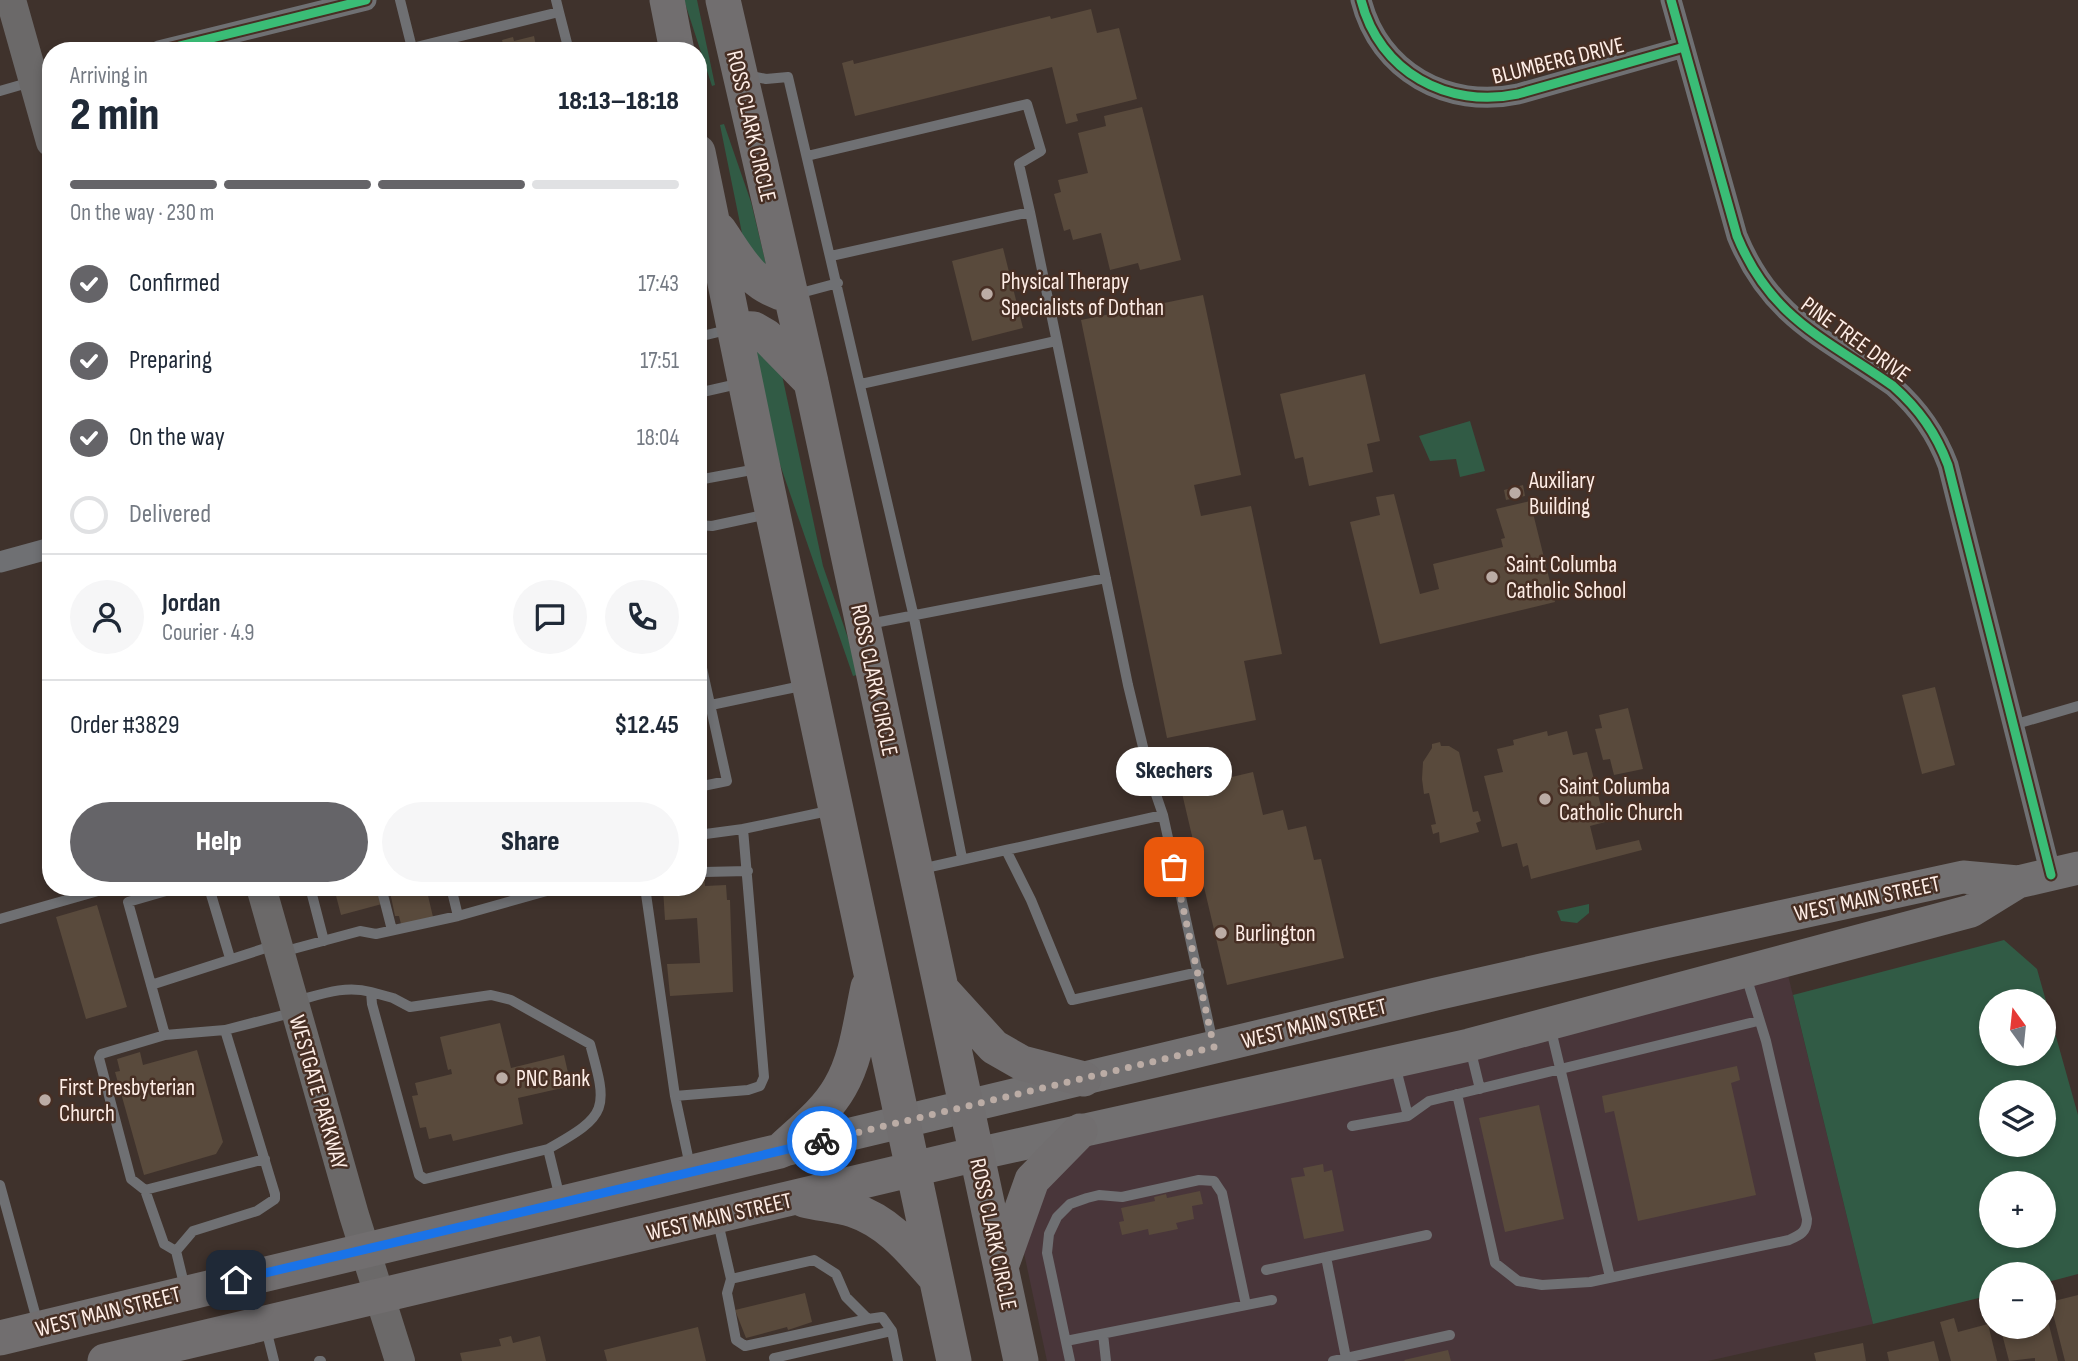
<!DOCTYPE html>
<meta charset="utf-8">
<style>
:root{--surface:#fff;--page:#f6f6f7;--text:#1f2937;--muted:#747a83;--line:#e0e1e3;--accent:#656468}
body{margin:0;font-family:"Sofia Sans Condensed",sans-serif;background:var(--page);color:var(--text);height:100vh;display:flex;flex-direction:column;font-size:26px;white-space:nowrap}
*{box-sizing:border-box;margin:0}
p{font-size:23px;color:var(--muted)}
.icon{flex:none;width:38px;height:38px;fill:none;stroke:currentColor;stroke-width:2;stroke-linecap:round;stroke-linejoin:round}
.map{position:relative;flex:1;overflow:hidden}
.panel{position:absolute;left:42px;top:42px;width:665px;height:854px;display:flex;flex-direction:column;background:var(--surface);border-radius:28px;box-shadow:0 4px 10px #0003}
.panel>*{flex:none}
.needle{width:46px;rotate:345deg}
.tools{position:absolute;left:1979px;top:989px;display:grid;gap:14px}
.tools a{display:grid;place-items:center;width:77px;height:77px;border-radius:50%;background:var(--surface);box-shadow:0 4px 10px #0003;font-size:35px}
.pin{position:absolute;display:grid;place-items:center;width:60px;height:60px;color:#fff;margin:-30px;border-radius:14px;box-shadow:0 4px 10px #0006}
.courier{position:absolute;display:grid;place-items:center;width:70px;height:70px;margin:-35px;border:5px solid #1a73e8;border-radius:50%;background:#fff;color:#222;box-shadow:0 2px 9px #0007}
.bubble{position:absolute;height:49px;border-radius:24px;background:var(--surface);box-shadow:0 4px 10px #0003;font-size:23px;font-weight:800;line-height:49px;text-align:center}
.head em{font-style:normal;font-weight:800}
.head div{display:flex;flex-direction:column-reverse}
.head{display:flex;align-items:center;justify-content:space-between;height:119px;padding:0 28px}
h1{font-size:46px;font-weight:800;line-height:52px}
.bar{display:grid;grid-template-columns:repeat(4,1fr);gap:10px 7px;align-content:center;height:84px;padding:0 28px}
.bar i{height:9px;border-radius:5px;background:var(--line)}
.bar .on{background:var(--accent)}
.bar p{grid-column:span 4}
.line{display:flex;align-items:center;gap:18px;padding:0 28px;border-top:2px solid var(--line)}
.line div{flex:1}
.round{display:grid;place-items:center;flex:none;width:74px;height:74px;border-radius:37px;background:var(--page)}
ol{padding:0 28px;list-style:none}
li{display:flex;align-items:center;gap:21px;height:77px}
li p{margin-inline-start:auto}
li .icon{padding:7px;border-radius:50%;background:var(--accent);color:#fff;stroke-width:4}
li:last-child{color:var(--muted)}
li i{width:38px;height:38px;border:4px solid var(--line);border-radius:50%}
.button{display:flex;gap:14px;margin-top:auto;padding:14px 28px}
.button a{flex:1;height:80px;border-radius:42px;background:var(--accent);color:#fff;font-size:28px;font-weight:800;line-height:80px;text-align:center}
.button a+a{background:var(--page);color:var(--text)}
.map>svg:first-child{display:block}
.commercial{fill:#49363a}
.green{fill:#315b45;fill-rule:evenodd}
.building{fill:#594a3c}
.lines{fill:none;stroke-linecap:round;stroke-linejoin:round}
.service{stroke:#6f7073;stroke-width:10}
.minor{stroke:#6f7073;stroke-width:21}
.secondary{stroke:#6b6969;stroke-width:30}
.primary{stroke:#727071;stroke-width:33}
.trunk{stroke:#716e6f;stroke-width:35}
.cycleway-casing{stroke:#472f24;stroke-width:13}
.cycleway{stroke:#3abd76;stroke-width:9}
.done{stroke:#bbaca5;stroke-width:7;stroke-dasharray:0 12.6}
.route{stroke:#1a73e8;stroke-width:9}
.poi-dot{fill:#bbaca5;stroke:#472f24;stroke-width:2.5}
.labels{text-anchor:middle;stroke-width:5;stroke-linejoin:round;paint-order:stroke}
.street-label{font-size:23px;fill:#feede6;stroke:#472f24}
.poi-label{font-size:23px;fill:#feede6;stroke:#472f24;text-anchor:start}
</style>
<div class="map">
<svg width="2078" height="1361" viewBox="0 0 2078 1361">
<rect width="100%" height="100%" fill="#3f322c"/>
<path class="commercial" d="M1788 975 1873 1324 1708 1361H1047L1024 1253 1029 1207 1080 1149 1103 1142 1342 1090Z"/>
<path class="green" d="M684 0H697L715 85 712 86Z
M724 124 751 202 766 264 757 269 744 243 720 125Z
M755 352H769L782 375 823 566 849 641 857 675 853 676 775 450Z
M1470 421 1485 471 1460 477 1456 459 1430 461 1419 436Z
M1589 904V913L1577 923 1561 921 1557 911Z
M2004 940 2037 969 2078 1115V1274L2044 1283V1274H1992L1991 1295 1873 1324 1793 995ZM2044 1001V1054H1992V1001ZM1992 1092H2044V1144H1992ZM2044 1183V1236H1992V1183Z"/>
<path class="building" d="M1091 9 1097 33 1119 28 1137 99 1076 114 1078 121 1066 124 1052 67 855 116 842 63 853 60 854 64 1050 16 1051 19Z
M534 36 537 51H479L503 44 502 40 513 37 514 41Z
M1142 107 1181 260 1140 270 1138 263 1110 270 1101 233 1073 240 1070 229 1064 231 1054 194 1061 192 1058 180 1088 173 1078 133 1106 126 1104 116Z
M1003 248 1023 328 972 341 952 261Z
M1203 295 1241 475 1194 485 1201 516 1251 506 1282 654 1244 661 1256 720 1167 738 1081 320Z
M1365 374 1380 441 1367 444 1373 472 1309 486 1303 457 1295 459 1280 394Z
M1523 485 1525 496 1506 500 1504 490Z
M1394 494 1420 594 1439 589 1433 564 1503 547 1501 539 1505 538 1496 509 1530 501 1555 602 1380 644 1350 522 1380 515 1376 497Z
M698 626 706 654 698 655Z
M1935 687 1955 765 1922 774 1902 695Z
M1628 708 1643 769 1614 775 1610 759 1603 760 1595 729 1602 728 1599 715Z
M1547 731 1548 736 1567 731 1573 755 1587 752 1605 822 1590 826 1596 850 1639 840 1642 850 1531 879 1528 865 1523 867 1517 843 1502 847 1484 776 1503 772 1497 749 1514 745 1513 740Z
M1440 742 1441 746H1449L1459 752 1473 812 1478 811 1481 821 1476 823 1479 832 1440 843 1439 832 1433 834 1431 825 1436 824 1429 793 1424 794 1422 779 1423 762 1432 748V744Z
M1253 772 1263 815 1283 810 1288 830 1306 826 1314 860 1321 859 1344 958 1227 985 1181 789Z
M698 852H703L705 886 726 885 727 900H730L733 992 670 996 667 964 700 963 697 918 665 920 663 889 698 887Z
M377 887 382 904 341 915 334 888Z
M389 887H426L433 917 401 924 399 916H395Z
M97 905 127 1007 86 1019 56 917Z
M500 1023 511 1068 564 1055 571 1086 518 1098 523 1124 453 1141 451 1134 429 1139 426 1127 420 1128 412 1096 418 1095 415 1083 452 1074 451 1069 448 1070 440 1037Z
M197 1050 223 1142 216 1154 144 1175 115 1072 120 1071 117 1059 140 1052 143 1065Z
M1737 1066 1740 1080 1731 1083 1756 1195 1638 1221 1614 1111 1605 1113 1602 1096Z
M1539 1105 1564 1219 1505 1232 1479 1118Z
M1323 1164 1324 1172 1332 1170 1344 1231 1304 1239 1291 1178 1305 1176 1303 1168Z
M1200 1191 1203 1204 1192 1206 1194 1219 1176 1223 1178 1229 1149 1235 1148 1229 1122 1235 1119 1222 1124 1221 1121 1208 1155 1201 1154 1197 1166 1194 1167 1198Z
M805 1293 812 1322 788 1330 787 1327 746 1338 735 1310Z
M2078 1295V1361H2065L2050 1302Z
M2045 1309 2058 1361H2035V1358L2009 1361 2000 1326H2044Z
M1954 1318 1958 1332 1988 1324 1997 1361H1951L1940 1322Z
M698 1327 706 1361H607L604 1350Z
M511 1336 513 1343 540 1336 546 1361H462L460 1353 501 1346 499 1339Z
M1934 1341 1939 1361H1889L1887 1352Z
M1863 1343 1866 1361H1816L1814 1353Z
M1448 1350 1451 1361H1405L1404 1360Z"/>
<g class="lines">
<path class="service" d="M400 0 412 48 559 12 556 0
M559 12 569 51
M746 75 766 79 788 77 913 613 962 858
M0 91 31 82
M807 156 1027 104 1041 151 1019 164 1030 212 831 256
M1030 212 1128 685 1151 780 1163 815 1213 1043
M797 294 838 283
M698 337 731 329
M861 384 1056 341
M698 393 742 383
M698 480 757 469
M698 525 712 526 768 514
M869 624 1106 578
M698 668H702L727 781 698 787
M711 705 806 685
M2013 725 2078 706
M698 835 743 829
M1006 850 1163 815
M921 869 1006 850 1031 900 1072 1000 1199 972
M704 872 748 871
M202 887 210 891 230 958
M310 887 324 941
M381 887 392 930
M451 887 458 916
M645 887 675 1096
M0 919 112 887
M282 952 360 931 376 934 458 916 561 887
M151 985 275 945
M371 992 393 998 410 1007 491 995 511 1000 590 1044C608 1109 609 1115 548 1149
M296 1001C322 994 345 985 371 992L372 1004 419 1175 425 1179 548 1149 560 1198
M1550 1026 1610 1277
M165 1035 128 902 180 887
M1470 1048 1480 1089
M1395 1065 1408 1116
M1457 1094 1495 1263 1518 1281 1542 1285 1590 1282 1789 1240C1800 1235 1807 1232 1807 1219L1766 1041 1746 976
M1352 1126 1408 1116 1429 1101 1758 1021
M690 1166 675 1096 748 1090 760 1086 764 1077 743 829 833 810
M0 1185 38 1324
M145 1190 265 1159
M717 1218 731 1279 814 1260 836 1274 846 1297 868 1319 882 1317 892 1331 898 1361
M176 1251 164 1244 145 1190 131 1179 99 1058 101 1054 165 1035 225 1030 295 1012
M1326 1257 1346 1358
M1266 1270 1427 1235
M731 1279 727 1293 736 1340 745 1346 868 1319
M185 1288 176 1251 193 1231 257 1211 275 1199V1194L225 1030
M266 1329 274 1361
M1103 1334 1106 1361
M1066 1341 1272 1300
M319 1361H321
M775 1361 774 1358 892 1331
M1070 1361 1047 1253 1049 1234 1057 1217 1070 1204 1087 1198 1099 1195 1122 1197 1199 1180 1214 1181 1222 1193 1246 1305
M1333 1361 1450 1335"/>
<path class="minor" d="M1361 0C1379 72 1448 109 1518 94L1684 47
M1671 0 1737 236C1771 319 1825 338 1893 386 1919 409 1936 433 1948 465L2051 875
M159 51 366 0
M0 562 51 548"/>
<path class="secondary" d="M11 0 51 142
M261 887 354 1215 400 1361"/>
<path class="primary" d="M780 1151 1436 994 1665 942 1963 877 2018 882 2078 868
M977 1154 1469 1045 1971 911 2018 882"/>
<path class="trunk" d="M667 0 677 51
M723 0 811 382 1021 1361
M698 152 763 468 954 1361
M719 230C741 262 751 286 791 296
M734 328 754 329 766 336 811 382
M943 991 994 1047 1022 1063 1084 1079
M804 1200C820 1204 838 1205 853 1210 889 1222 911 1250 935 1277
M1001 1267 1032 1180 1080 1131
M0 1338 780 1151C801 1131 826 1112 840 1087 857 1058 861 1019 868 987
M105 1361 977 1154"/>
<defs>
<path id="cycleway" d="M1361 0C1379 72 1448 109 1518 94L1684 47
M1671 0 1737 236C1771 319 1825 338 1893 386 1919 409 1936 433 1948 465L2051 875
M159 51 366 0"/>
</defs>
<use href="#cycleway" class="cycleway-casing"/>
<use href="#cycleway" class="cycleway"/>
</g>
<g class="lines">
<path class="done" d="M822 1141 1214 1047 1174 867"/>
<path class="route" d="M236 1280 822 1141"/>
</g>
<g class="poi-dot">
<circle cx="987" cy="294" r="7"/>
<circle cx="1515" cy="493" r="7"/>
<circle cx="1492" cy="577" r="7"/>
<circle cx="1545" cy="799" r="7"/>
<circle cx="1221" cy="933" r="7"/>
<circle cx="502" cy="1078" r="7"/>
<circle cx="45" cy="1100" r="7"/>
</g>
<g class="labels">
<g class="street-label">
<text transform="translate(1558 60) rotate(-14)" y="8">BLUMBERG DRIVE</text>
<text transform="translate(752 126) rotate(77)" y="8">ROSS CLARK CIRCLE</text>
<text transform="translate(1856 339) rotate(36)" y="8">PINE TREE DRIVE</text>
<text transform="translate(875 680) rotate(78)" y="8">ROSS CLARK CIRCLE</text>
<text transform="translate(1867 898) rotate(-12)" y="8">WEST MAIN STREET</text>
<text transform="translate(1314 1023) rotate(-14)" y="8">WEST MAIN STREET</text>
<text transform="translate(319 1092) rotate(74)" y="8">WESTGATE PARKWAY</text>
<text transform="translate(719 1216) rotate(-13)" y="8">WEST MAIN STREET</text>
<text transform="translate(994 1234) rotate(78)" y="8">ROSS CLARK CIRCLE</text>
<text transform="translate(108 1311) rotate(-14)" y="8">WEST MAIN STREET</text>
</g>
<g class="poi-label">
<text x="1001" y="289">Physical Therapy<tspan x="1001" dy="26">Specialists of Dothan</tspan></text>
<text x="1529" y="488">Auxiliary<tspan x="1529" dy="26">Building</tspan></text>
<text x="1506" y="572">Saint Columba<tspan x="1506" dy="26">Catholic School</tspan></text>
<text x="1559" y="794">Saint Columba<tspan x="1559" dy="26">Catholic Church</tspan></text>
<text x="1235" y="941">Burlington</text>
<text x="516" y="1086">PNC Bank</text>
<text x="59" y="1095">First Presbyterian<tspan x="59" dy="26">Church</tspan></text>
</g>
</g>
</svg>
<div class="tools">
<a><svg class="needle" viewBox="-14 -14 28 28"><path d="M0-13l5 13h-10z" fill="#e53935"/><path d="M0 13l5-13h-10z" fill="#747a83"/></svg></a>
<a><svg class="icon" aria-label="layers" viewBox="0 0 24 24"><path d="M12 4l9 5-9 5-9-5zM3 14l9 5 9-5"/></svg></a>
<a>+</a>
<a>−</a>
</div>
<div class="pin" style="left:1174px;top:867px;background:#ea580c"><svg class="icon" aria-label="bag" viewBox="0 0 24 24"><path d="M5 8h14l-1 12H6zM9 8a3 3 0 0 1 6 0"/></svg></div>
<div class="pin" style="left:236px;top:1280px;background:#1f2937"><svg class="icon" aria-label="home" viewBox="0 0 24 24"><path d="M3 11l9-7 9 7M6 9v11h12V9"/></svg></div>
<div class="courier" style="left:822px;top:1141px"><svg class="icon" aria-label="bike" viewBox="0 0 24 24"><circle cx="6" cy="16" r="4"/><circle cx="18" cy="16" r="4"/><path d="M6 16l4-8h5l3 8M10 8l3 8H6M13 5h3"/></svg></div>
<div class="bubble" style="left:1116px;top:747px;width:116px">Skechers</div>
<section class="panel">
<div class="head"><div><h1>2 min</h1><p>Arriving in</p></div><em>18:13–18:18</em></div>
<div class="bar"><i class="on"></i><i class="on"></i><i class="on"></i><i></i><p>On the way · 230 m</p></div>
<ol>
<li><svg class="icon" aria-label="check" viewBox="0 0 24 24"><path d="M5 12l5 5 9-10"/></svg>Confirmed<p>17:43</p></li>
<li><svg class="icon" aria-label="check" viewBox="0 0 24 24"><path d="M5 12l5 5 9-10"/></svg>Preparing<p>17:51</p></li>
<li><svg class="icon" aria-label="check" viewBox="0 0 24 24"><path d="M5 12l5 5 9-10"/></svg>On the way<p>18:04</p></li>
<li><i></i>Delivered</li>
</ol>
<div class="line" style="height:126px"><a class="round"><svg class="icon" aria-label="person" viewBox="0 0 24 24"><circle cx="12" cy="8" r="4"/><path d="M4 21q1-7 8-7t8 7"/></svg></a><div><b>Jordan</b><p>Courier · 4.9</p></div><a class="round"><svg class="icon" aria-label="chat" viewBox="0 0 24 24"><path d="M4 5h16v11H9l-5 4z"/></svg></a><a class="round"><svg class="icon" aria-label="phone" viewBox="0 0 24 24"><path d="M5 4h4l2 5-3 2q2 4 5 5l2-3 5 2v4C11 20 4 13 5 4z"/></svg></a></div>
<div class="line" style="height:91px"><div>Order #3829</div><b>$12.45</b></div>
<div class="button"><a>Help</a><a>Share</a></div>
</section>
</div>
